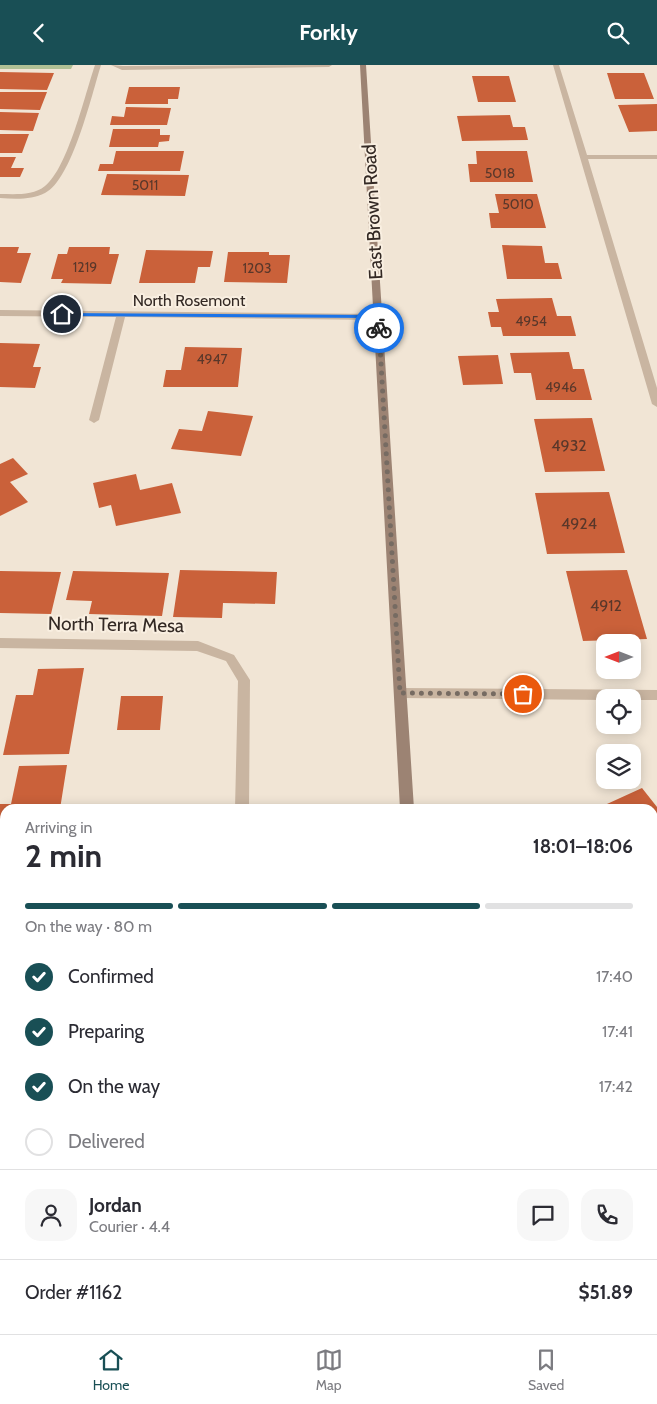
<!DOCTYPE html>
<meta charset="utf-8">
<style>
:root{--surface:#fff;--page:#f7f7f7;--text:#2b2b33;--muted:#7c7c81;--line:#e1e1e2;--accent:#194f55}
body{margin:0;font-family:Cabin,sans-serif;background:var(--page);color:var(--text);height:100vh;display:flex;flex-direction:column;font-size:19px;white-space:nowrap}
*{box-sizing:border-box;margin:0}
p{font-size:16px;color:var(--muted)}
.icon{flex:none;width:28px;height:28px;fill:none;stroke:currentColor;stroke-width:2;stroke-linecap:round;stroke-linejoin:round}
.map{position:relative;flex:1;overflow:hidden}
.drawer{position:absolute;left:0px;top:739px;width:658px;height:531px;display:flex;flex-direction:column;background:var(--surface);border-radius:15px 15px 0 0;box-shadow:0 2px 12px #0003}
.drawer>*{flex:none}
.needle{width:32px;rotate:270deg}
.controls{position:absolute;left:596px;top:569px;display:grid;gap:10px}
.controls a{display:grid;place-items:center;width:45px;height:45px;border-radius:10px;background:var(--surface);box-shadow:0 2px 12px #0003;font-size:25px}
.pin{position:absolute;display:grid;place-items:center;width:42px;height:42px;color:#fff;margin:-21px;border:2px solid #fff;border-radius:50%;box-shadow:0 1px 5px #0007}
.courier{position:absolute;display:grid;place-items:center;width:50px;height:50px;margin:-25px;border:4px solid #1a73e8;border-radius:50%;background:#fff;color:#222;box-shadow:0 1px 6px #0007}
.overview em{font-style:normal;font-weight:800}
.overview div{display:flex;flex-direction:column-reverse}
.overview{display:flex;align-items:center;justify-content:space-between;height:85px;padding:0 25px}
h1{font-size:32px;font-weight:800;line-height:38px}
.bar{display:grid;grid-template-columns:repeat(4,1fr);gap:8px 5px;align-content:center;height:60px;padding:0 25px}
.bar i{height:6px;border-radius:4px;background:var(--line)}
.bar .active{background:var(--accent)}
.bar p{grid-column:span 4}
.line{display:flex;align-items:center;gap:12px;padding:0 25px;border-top:1px solid var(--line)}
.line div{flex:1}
.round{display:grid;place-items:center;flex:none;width:52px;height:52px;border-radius:15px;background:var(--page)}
ol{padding:0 25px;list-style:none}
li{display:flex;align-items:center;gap:15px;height:55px}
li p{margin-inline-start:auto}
li .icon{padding:5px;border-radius:50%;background:var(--accent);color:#fff;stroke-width:4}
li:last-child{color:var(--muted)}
li i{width:28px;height:28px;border:2px solid var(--line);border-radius:50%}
header{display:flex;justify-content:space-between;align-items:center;height:65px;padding:0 25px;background:var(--accent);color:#fff;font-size:22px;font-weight:800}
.tab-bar{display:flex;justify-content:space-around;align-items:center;height:70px;border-top:1px solid var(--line);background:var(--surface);font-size:14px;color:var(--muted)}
.tab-bar a{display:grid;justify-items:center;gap:2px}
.tab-bar .active{color:var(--accent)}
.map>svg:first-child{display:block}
.green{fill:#b0c095}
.building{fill:#ca613a}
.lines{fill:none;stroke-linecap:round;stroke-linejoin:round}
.service{fill:#c9b5a1;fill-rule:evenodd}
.minor{fill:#c9b5a1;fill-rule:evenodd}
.secondary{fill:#9c8373;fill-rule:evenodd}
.route{fill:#1a73e8}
.done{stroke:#766b62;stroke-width:5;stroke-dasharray:0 9}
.labels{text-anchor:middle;stroke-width:4;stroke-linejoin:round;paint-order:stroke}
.far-number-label{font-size:14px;fill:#59372a}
.far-street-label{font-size:16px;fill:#332924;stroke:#f9efe1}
.number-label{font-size:16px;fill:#59372a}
.street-label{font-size:19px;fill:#332924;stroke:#f9efe1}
</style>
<header><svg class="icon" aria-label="back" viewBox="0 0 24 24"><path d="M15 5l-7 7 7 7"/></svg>Forkly<svg class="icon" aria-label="search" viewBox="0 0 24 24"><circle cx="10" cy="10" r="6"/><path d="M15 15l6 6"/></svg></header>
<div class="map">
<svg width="657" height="1269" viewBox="0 0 657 1269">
<rect width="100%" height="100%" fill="#f1e5d5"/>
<path class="green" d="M0 0H73L71 4H0Z"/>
<path class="building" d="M0 7 54 8 47 25 0 24Z
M607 8H644L654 34H615Z
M472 11H509L516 37H478Z
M129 22H180L178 34H168V39H125Z
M0 27H47L40 45 0 44Z
M657 39V66L629 67 618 40Z
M126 42 171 43 167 60H110L112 51 124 52Z
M0 47 39 48 33 66 0 65Z
M510 50 513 62H525L528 75 462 76 457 51Z
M113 64H160V70H170L169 76 159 77 158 82H109Z
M0 69H29L22 88H0Z
M116 86H184L180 106H98L100 99H113Z
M476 86H527L533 117H470L468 99H477Z
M0 92H16L11 103H24L20 112H0Z
M107 109 189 110 185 131 101 130Z
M495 129H537L546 163H491L489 148H499Z
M502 180 542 181 545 198H558L562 214H507Z
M0 182H19L17 188H31L21 218 0 217Z
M69 182H110L109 189H119L111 219 61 218 63 214H51L58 189H67Z
M146 185 213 186 210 202H198L195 218H139Z
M228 187H269V190H290L287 218 224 217Z
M552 233 557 251H571L576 271H503L501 262H491L488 247H499L496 234Z
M0 278 40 279 33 302H41L35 323 0 322Z
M185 282 242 283 238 322H163L166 305H181Z
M569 287 573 304H584L592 335H536L531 308H514L510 288Z
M498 290 503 319 463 320 458 291Z
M208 346 253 351 241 391 171 384 179 364 202 366Z
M592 353 605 406 545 407 534 354Z
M13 393 28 409 10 417 28 437 0 451V399Z
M136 409 140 425 172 418 181 448 116 461 111 440 99 443 93 418Z
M609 427 625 488 547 489 535 428Z
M180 505 277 507 275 539 223 538 222 553 173 552Z
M627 505 647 574 583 576 566 506Z
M0 506 61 507 51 549 0 548Z
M73 506 169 508 162 551 89 549 92 536 66 535Z
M84 603 69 689 3 690 16 630H33L38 604Z
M121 631H163L160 665H117Z
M67 700 60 744H5V800H0V739H11L19 701Z
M642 723 657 742V880L652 874V744H596Z
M0 813H5V928H0Z
M0 943H5V1061L2 1077H0Z
M652 1086H657V1247H652Z
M0 1181H5V1265H77L76 1269H0Z
M100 1265H252L251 1269H99Z"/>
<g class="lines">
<path class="service" d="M657 1003V1020L652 1022V1005Z"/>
<path class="minor" d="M95 0H101C92 29 72 115 45 128 32 135 15 134 0 133V129C14 129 33 131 45 121 68 103 85 29 95 0Z
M111 0 123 1 332 0 329 2 122 5Z
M553 0H559L587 90H657V94H588L657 323V342L652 339Z
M0 245 378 249 383 252 378 255 125 252 99 355 94 358 89 355 116 252 0 251Z
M0 573 198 576 234 590 250 615 249 744H235L238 616 226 596 197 586 0 583Z
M400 623 657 625V635H632V632H605V635L400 633 396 631 394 628 396 625Z
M0 1110H5V1126H0Z"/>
<path class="secondary" d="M360 0H366L414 744H400Z
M428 1265H446L447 1269H429Z"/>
</g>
<path class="route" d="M60 248 378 250 381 252 382 263 379 265 376 263 375 253 62 251Z"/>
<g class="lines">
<path class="done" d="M379 263 400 628 523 629"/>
</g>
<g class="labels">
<g class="far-number-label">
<text x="500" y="113">5018</text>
<text x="145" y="125">5011</text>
<text x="518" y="144">5010</text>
<text x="85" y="207">1219</text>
<text x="257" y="208">1203</text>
<text x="531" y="261">4954</text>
<text x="212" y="299">4947</text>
<text x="561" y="327">4946</text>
</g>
<g class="far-street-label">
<text x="189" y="241">North Rosemont</text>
</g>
<g class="number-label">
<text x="569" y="386">4932</text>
<text x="579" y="464">4924</text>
<text x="606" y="546">4912</text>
</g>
<g class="street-label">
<text transform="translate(372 147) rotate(-93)" y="7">East Brown Road</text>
<text transform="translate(116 559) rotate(1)" y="7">North Terra Mesa</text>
</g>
</g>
</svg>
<div class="controls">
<a><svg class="needle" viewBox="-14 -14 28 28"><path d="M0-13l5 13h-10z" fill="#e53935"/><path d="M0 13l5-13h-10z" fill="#7c7c81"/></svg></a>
<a><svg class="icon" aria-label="locate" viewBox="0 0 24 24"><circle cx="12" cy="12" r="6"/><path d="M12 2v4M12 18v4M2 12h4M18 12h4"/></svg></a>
<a><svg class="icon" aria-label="layers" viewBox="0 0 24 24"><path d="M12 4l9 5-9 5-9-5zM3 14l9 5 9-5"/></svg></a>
</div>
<div class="pin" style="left:523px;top:629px;background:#ea580c"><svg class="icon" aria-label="bag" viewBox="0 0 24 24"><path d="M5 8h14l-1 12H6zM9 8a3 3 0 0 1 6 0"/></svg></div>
<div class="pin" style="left:62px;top:249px;background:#1f2937"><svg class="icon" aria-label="home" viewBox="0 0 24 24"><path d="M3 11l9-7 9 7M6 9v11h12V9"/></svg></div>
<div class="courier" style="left:379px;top:263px"><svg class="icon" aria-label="bike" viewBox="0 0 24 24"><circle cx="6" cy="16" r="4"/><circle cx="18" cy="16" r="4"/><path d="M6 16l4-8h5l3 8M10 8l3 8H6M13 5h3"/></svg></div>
<section class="drawer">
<div class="overview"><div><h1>2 min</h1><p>Arriving in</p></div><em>18:01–18:06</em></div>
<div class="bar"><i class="active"></i><i class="active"></i><i class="active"></i><i></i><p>On the way · 80 m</p></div>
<ol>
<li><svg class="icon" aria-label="check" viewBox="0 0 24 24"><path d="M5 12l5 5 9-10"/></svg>Confirmed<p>17:40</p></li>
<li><svg class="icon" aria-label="check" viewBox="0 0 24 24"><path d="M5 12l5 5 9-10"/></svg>Preparing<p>17:41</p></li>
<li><svg class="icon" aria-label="check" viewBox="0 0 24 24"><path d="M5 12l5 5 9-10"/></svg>On the way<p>17:42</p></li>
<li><i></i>Delivered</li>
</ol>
<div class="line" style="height:90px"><a class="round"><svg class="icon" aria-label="person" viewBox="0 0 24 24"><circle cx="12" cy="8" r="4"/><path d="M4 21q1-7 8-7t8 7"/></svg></a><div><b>Jordan</b><p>Courier · 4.4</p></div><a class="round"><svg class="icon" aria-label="chat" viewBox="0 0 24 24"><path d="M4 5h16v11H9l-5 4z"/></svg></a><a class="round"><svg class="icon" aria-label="phone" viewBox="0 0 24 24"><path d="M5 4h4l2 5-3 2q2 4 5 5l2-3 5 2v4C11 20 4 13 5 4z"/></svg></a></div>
<div class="line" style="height:65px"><div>Order #1162</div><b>$51.89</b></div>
</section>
</div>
<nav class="tab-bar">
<a class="active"><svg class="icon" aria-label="home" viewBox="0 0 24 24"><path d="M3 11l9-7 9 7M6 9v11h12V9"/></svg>Home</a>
<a><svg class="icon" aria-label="map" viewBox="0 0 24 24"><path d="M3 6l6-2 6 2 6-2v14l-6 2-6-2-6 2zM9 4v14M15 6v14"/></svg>Map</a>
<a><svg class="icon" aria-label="saved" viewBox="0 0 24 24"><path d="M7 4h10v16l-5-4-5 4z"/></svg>Saved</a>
</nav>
